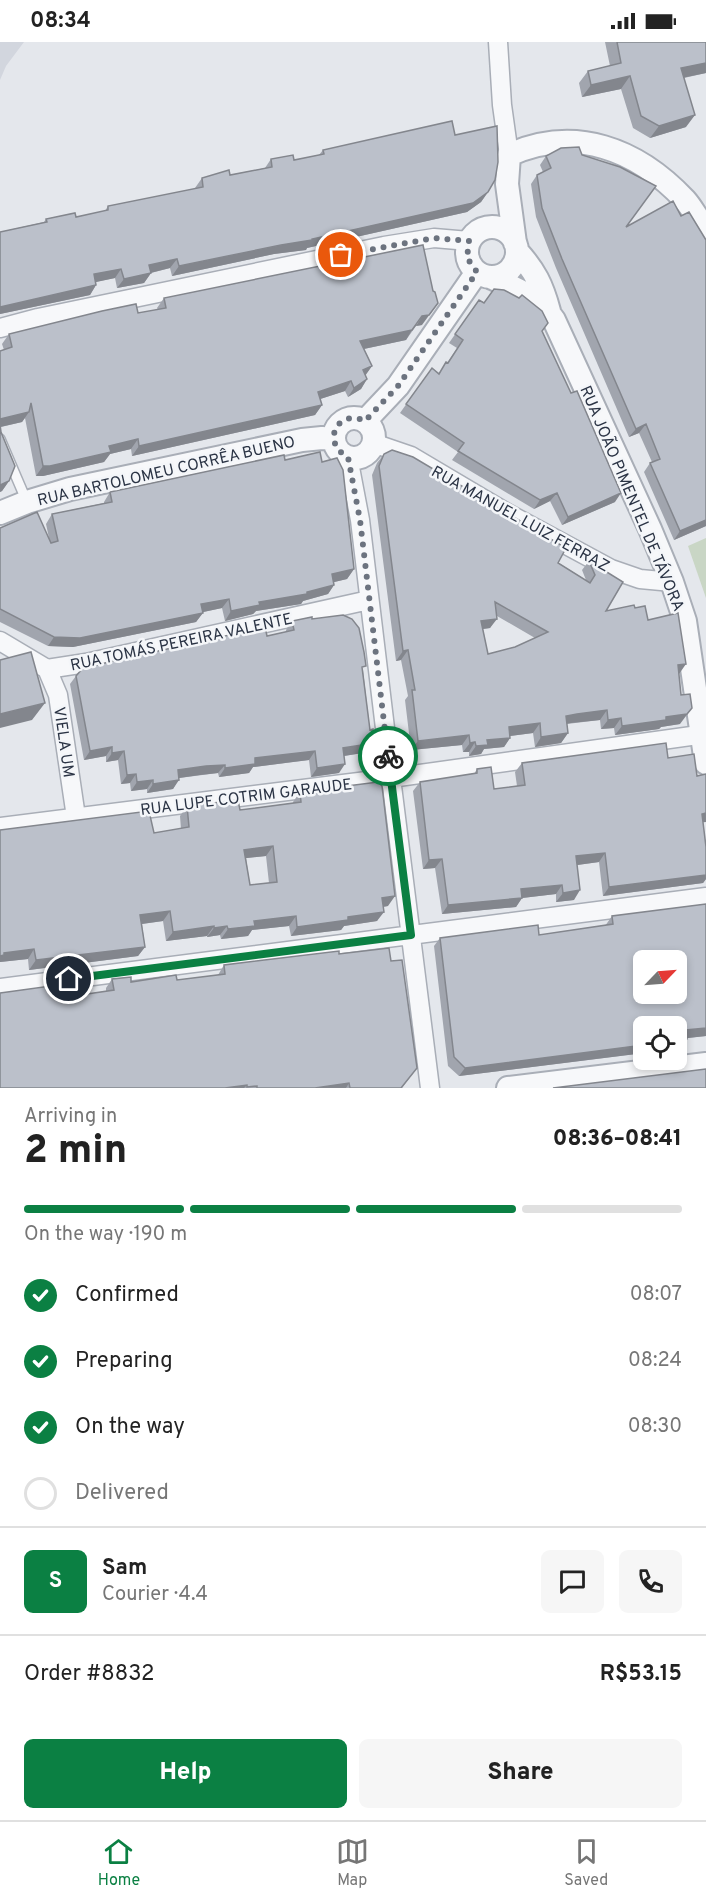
<!DOCTYPE html>
<meta charset="utf-8">
<style>
:root{--surface:#fff;--page:#f6f6f6;--text:#222;--muted:#767676;--line:#e0e0e0;--accent:#0b8043}
body{margin:0;font-family:Overpass,sans-serif;background:var(--page);color:var(--text);height:100vh;display:flex;flex-direction:column;font-size:22px;white-space:nowrap}
*{box-sizing:border-box;margin:0}
p{font-size:20px;color:var(--muted)}
.icon{flex:none;width:33px;height:33px;fill:none;stroke:currentColor;stroke-width:2;stroke-linecap:round;stroke-linejoin:round}
.map{position:relative;height:1046px;overflow:hidden}
.details{display:flex;flex-direction:column;background:var(--surface);flex:1}
.details>*{flex:none}
.needle{width:39px;rotate:65deg}
.buttons{position:absolute;left:633px;top:908px;display:grid;gap:12px}
.buttons a{display:grid;place-items:center;width:54px;height:54px;border-radius:9px;background:var(--surface);box-shadow:0 3px 9px #0003;font-size:30px}
.pin{position:absolute;display:grid;place-items:center;width:51px;height:51px;color:#fff;margin:-26px;border:3px solid #fff;border-radius:50%;box-shadow:0 2px 6px #0007}
.courier{position:absolute;display:grid;place-items:center;width:60px;height:60px;margin:-30px;border:4px solid #0b8043;border-radius:50%;background:#fff;color:#222;box-shadow:0 2px 8px #0007}
.headline em{font-style:normal;font-weight:800}
.headline div{display:flex;flex-direction:column-reverse}
.headline{display:flex;align-items:center;justify-content:space-between;height:102px;padding:0 24px}
h1{font-size:39px;font-weight:800;line-height:45px}
.bar{display:grid;grid-template-columns:repeat(4,1fr);gap:9px 6px;align-content:center;height:72px;padding:0 24px}
.bar i{height:8px;border-radius:4px;background:var(--line)}
.bar .current{background:var(--accent)}
.bar p{grid-column:span 4}
.line{display:flex;align-items:center;gap:15px;padding:0 24px;border-top:2px solid var(--line)}
.line div{flex:1}
.round{display:grid;place-items:center;flex:none;width:63px;height:63px;border-radius:9px;background:var(--page)}
ol{padding:0 24px;list-style:none}
li{display:flex;align-items:center;gap:18px;height:66px}
li p{margin-inline-start:auto}
li .icon{padding:6px;border-radius:50%;background:var(--accent);color:#fff;stroke-width:4}
li:last-child{color:var(--muted)}
li i{width:33px;height:33px;border:3px solid var(--line);border-radius:50%}
.primary-button{display:flex;gap:12px;margin-top:auto;padding:12px 24px}
.primary-button a{flex:1;height:69px;border-radius:9px;background:var(--accent);color:#fff;font-size:24px;font-weight:800;line-height:69px;text-align:center}
.primary-button a+a{background:var(--page);color:var(--text)}
.status{display:flex;justify-content:space-between;align-items:center;height:42px;padding:0 30px;background:var(--surface);direction:ltr}
.status svg{height:16px;fill:currentColor}
.menu{display:flex;justify-content:space-around;align-items:center;height:84px;border-top:2px solid var(--line);background:var(--surface);font-size:16px;color:var(--muted)}
.menu a{display:grid;justify-items:center;gap:3px}
.menu .current{color:var(--accent)}
.map>svg:first-child{display:block}
.built{fill:#d2d6de}
.green{fill:#c9d6c5}
.lines{fill:none;stroke-linecap:round;stroke-linejoin:round}
.service-casing{stroke:#a9aeb7;stroke-width:12}
.minor-casing{stroke:#a9aeb7;stroke-width:21}
.tertiary-casing{stroke:#a9aeb7;stroke-width:26}
.service{stroke:#f7f8fa;stroke-width:9}
.minor{stroke:#f7f8fa;stroke-width:18}
.tertiary{stroke:#f7f8fa;stroke-width:22}
.wall{fill:#a1a5ae;fill-rule:evenodd}
.shaded-wall{fill:#83868d}
.building{fill:#bbc0ca;stroke:#83868d;stroke-width:1.5;fill-rule:evenodd}
.done{stroke:#6c737f;stroke-width:6;stroke-dasharray:0 10.8}
.route{stroke:#0b8043;stroke-width:8}
.labels{text-anchor:middle;stroke-width:5;stroke-linejoin:round;paint-order:stroke}
.street-label{font-size:16px;fill:#2b3445;stroke:#f4f6f9}
</style>
<div class="status"><b>08:34</b><svg viewBox="0 0 49 12"><path d="M0 12V9h3v3zM5 12V6h3v6zM10 12V3h3v9zM15 12V0h3v12zM26 1h20v11H26zM47 4h2v5h-2z"/></svg></div>
<div class="map">
<svg width="706" height="1046" viewBox="0 0 706 1046">
<rect width="100%" height="100%" fill="#e4e7ec"/>
<path class="built" d="M0 0H24L6 24 0 38Z"/>
<path class="green" d="M706 496V556L688 504Z"/>
<g class="lines">
<defs>
<path id="service" d="M0 397 27 460"/>
<path id="minor" d="M498 0 502 63 509 113
M0 286 38 276 384 204 434 196 469 199
M373 401 411 414 509 472 611 527 640 537 672 540
M348 415 360 478 391 736 430 1046
M0 599 47 627 86 621 369 558
M47 627 58 653 76 775
M0 785 391 736 706 692
M0 946 706 855"/>
<path id="tertiary" d="M467 210a25 25 0 1 1 50 0a25 25 0 1 1-50 0Z
M515 201 507 142 509 113C575 83 637 107 685 158 693 167 699 179 706 189
M517 209C535 229 542 243 549 269
M492 236C515 246 540 256 554 278L650 487 672 540 685 579 706 721
M334 396a20 20 0 1 1 40 0a20 20 0 1 1-40 0Z
M365 379 398 344 477 230
M0 471 27 460 70 447 302 398 322 396 334 397
M508 1046 706 1022"/>
</defs>
<use href="#service" class="service-casing"/>
<use href="#minor" class="minor-casing"/>
<use href="#tertiary" class="tertiary-casing"/>
<use href="#service" class="service"/>
<use href="#minor" class="minor"/>
<use href="#tertiary" class="tertiary"/>
</g>
<path class="wall" d="M605 0H706V31L684 36 686 85 650 96 633 86 621 47 582 55 579 41 588 29 610 24Z
M455 93 488 150 481 160 467 170 307 206 306 208 274 212 172 234 170 226 151 231 144 241 117 246 115 236 95 240 96 243 90 253 0 272V190L44 180 46 177 76 175 105 169 108 164 195 147V146L202 136 230 133 265 126 271 117 294 118 319 113 323 108Z
M582 113 626 184 706 484 674 498 644 430 650 421 652 420 639 391 629 395 556 226 536 175 531 142 537 133 543 130 540 123 546 114Z
M164 256 422 283 416 284 406 298 364 307 372 324 365 333 367 337 361 347 348 355 345 349 320 357 322 363 315 373 132 414 131 407 110 412 104 420 43 434H36L25 376 22 380 1 385V390L9 439 2 449 0 450V309L4 308 2 302 9 292 158 268 157 266Z
M479 258 542 289 615 460 562 483 550 459 534 467 452 418 458 410 400 371 432 326 439 331 447 321 457 306 449 301Z
M384 412 586 538 582 528 589 519 623 540 606 569 635 566 648 578 679 632 680 682 661 685 659 687 615 693 614 686 601 687 600 678 567 682 568 691 561 701 535 705 533 691 510 694V696L504 705 484 707 481 712 469 714V710H463L462 703 411 708 405 658 408 654 401 618 396 619 372 433 377 421ZM497 574 535 596 515 605 488 612 483 587 490 586Z
M285 418 354 527 347 537 334 540V543L328 552 303 559 301 562 256 569 253 572 225 579 222 566 203 570 196 580 73 605 48 604 0 580V486L49 496 46 482 52 472 104 461V460L110 450Z
M312 577 363 628 370 688 375 701 369 710 344 714 339 731 311 735 309 718 253 725 249 731 219 735 218 731 179 736 173 747 147 751V747L131 749 130 741 121 742 118 718 106 720V714L84 718 70 642 76 634 286 590V588L292 579Z
M668 716 697 734 706 732V780H703L706 805V837L703 841 603 854 599 820 577 823 574 858 556 860V852L522 856 516 865 442 872 435 826 423 827 413 749 420 740 474 732 477 727 494 747 517 744 515 730 522 721Z
M300 750 388 864 383 865 377 879 344 884 341 888 291 894 289 884 252 888 248 894 221 897 220 893 207 895V894L166 899 163 879 142 882 145 905 138 914 29 928 28 917 0 920V788L154 791 181 787 180 774 187 764 240 768 293 761V760ZM266 814 269 841 250 843 246 816Z
M706 862V994L687 996V997L680 1006 676 1007V984H644V1011L459 1034 448 1024 434 904 440 896 539 893 605 884 612 874Z
M339 912 391 919 410 1035 402 1046H0L67 955 106 949V946L112 937 131 940 177 938 218 933 224 923Z"/>
<path class="shaded-wall" d="M706 21V31L672 38 681 26Z
M630 34 621 47 582 55 591 43Z
M695 73 686 85 650 96 659 84Z
M488 150 481 160 467 170 307 206 306 208 274 212 172 234 179 224 312 197Z
M177 217 170 226 142 233 149 223Z
M121 227 115 236 87 242 94 232Z
M151 231 144 241 117 246 124 237Z
M96 243 90 253 0 272V265Z
M438 261 422 283 416 284 422 274Z
M412 288 406 298 354 309 360 299Z
M372 324 365 334 363 328Z
M367 337 361 347 348 355 354 346Z
M351 339 345 349 311 360 318 350Z
M322 363 315 373 132 414 139 404Z
M29 370 22 380 0 385V377Z
M646 382 639 391 629 395 636 387Z
M138 397 131 407 110 412 104 420 43 434H36L43 424 109 404Z
M9 439 2 449 0 450V443Z
M557 451 550 459 534 467 540 458Z
M621 451 615 460 562 483 568 475Z
M706 478V484L674 498 680 489Z
M354 527 347 537 326 542 332 532Z
M334 543 328 552 303 559 301 562 256 569 253 572 225 579 231 569 259 560Z
M229 557 222 566 194 572 201 562Z
M203 571 196 580 73 605 48 604 54 595Z
M497 577 490 586 475 588 481 579Z
M408 608 401 618 396 619 403 609Z
M686 622 679 632H671L678 623Z
M45 661 32 678 0 686V672Z
M692 666 680 682 661 685 659 687 615 693 622 684 666 675Z
M607 668 600 678 571 681 559 683 566 674 577 672Z
M621 676 614 686 601 687 608 678Z
M540 681 533 691 502 695 509 685Z
M568 691 561 701 535 705 541 695Z
M469 693 462 703 411 708 418 699Z
M510 696 504 705 484 707 481 712 469 714 476 704 487 698Z
M475 700 469 710H463L470 701Z
M375 701 369 710 337 715 343 706Z
M112 705 106 714 84 718 90 709Z
M124 709 118 718 106 720 112 711Z
M315 709 309 718 253 725 249 731 219 735 225 726 255 716Z
M345 722 339 731 311 735 317 726Z
M225 723 218 731 200 733 172 737 178 728 206 724Z
M136 732 130 741 121 742 127 733Z
M153 738 147 747 131 749 137 740Z
M179 738 173 747 147 751 153 742Z
M706 771V780L695 781 702 772Z
M273 804 266 814 238 817 244 808Z
M605 811 599 820 570 824 576 814Z
M442 817 435 826 423 827 429 818Z
M706 833V837L703 841 603 854 609 845Z
M562 843 556 852 522 856 516 865 442 872 448 863 521 847Z
M580 848 574 858 556 860 563 851Z
M395 854 388 864 375 866 382 856Z
M170 869 163 879 134 883 140 873Z
M384 870 377 879 344 884 341 888 291 894 297 885 348 875Z
M296 874 289 884 252 888 248 894 221 897 228 887 254 879Z
M214 884 207 894 166 899 173 890Z
M227 884 220 893 207 895 214 886Z
M145 905 138 914 29 928 36 918Z
M34 907 28 917 0 920V914L4 911Z
M706 986V994L679 997 686 988Z
M687 997 680 1006 676 1007V999Z
M644 1003V1011L459 1034 465 1026Z
M349 1041 346 1046H315Z
M247 1043 244 1046H225Z"/>
<path class="building" d="M617 0H706V21L681 26 695 73 659 84 641 74 630 34 591 43 588 29 621 21Z
M452 79 455 93 497 84 498 120 495 138 488 150 473 161 312 197V198L281 203 179 224 177 217 149 223 151 231 124 237 121 227 94 232 96 243 0 265V190L47 180 46 177 75 171 76 175 108 168V164L203 145 202 136 229 128 230 133 272 125 271 117 293 113 294 118 324 112 323 108Z
M579 105 582 113 620 125 656 144 626 185 673 159 681 174 689 170 706 198V478L680 489 650 421 660 417 646 382 636 387 562 217 542 166 537 133 551 126 546 114 561 106Z
M423 203 433 249 435 250 438 261 429 273 422 274 412 288 360 299 372 324 363 328 367 337 354 346 351 339 318 350 322 363 139 404 138 397 109 404 111 410 50 424H43L31 361 29 370 0 377V309L12 305 9 292 102 269 136 262 138 271 166 266 164 256Z
M494 247 504 248 519 256 522 253 542 269 548 281 542 289 571 351 577 349 621 451 568 475 557 451 540 458 458 409 464 401 406 362 432 326 439 332 446 320 448 321 463 298 455 292 479 258 484 261Z
M0 382 1 390 15 424 9 439 0 443Z
M392 408 413 415 566 506 558 521 590 541 595 533 589 519 623 540 606 569 634 563 635 566 645 564 648 578 678 571 686 622 678 623 681 653 690 652 692 666 687 672 666 675V678L622 684 621 676 608 678 607 668 577 672 566 674 568 691 541 695 540 681 509 685 510 696 487 698 488 703 476 704 475 700 470 701 469 693 418 699 412 648H415L408 608 403 609 379 424 384 412ZM495 560 548 590 515 605 488 612 481 579 497 577Z
M320 410 322 420 337 416 343 428 354 527 332 532 334 543 307 550V552L259 560 260 563 231 569 229 557 201 562 203 571 80 596 54 595 0 567V486L37 470 51 501 58 499 52 472 112 460 110 450 284 413 285 418Z
M343 573 352 577 359 586 364 610 366 624 362 625 370 688 373 687 375 701 343 706 345 722 317 726 315 709 255 716V722L225 726V723L206 724 178 728 179 738 153 742V738L137 740 136 732 127 733 124 709 112 711V705L90 709 76 634 83 626 265 585 267 594 294 588 292 579 312 575V577Z
M31 610 45 661 0 672V618Z
M666 701 668 716 694 712 697 734 706 732V771L702 772 706 805V833L609 845 605 811 576 814 580 848 563 851 562 843 521 847 522 856 448 863 442 817 429 818 420 740 477 731V727L491 725 494 747 525 743 522 721Z
M378 740 382 744 395 854 382 856 384 870 348 875V878L297 885 296 874 254 879 255 884 228 887 227 884 214 886V884L173 890 170 869 140 873 145 905 36 918 34 907 4 911V913L0 914V788L149 769 154 791 189 785 187 764 238 758 240 768 301 760 300 750ZM273 804 277 840 250 843 244 808Z
M706 862V986L686 988 687 997 676 999V984H644V1003L465 1026 454 1015 440 896 538 883 539 893 613 882 612 874ZM644 918H676V951H644Z
M389 906 391 919 402 918 417 1026 401 1046H350L349 1041 315 1046H257V1044L247 1045V1043L225 1046H0V951L65 942 67 955 114 948 112 937 131 935V940L176 933 177 938 225 932 224 923 339 909V912Z
M706 1027V1046H553Z"/>
<g class="lines">
<path class="done" d="M341 213 434 196 469 199 467 216 477 230 398 344 365 379C336 366 321 402 348 415L360 478 388 714"/>
<path class="route" d="M69 937 411 893 388 714"/>
</g>
<g class="labels">
<g class="street-label">
<text transform="translate(166 428) rotate(-13)" y="6">RUA BARTOLOMEU CORRÊA BUENO</text>
<text transform="translate(633 456) rotate(67)" y="6">RUA JOÃO PIMENTEL DE TÁVORA</text>
<text transform="translate(521 476) rotate(29)" y="6">RUA MANUEL LUIZ FERRAZ</text>
<text transform="translate(181 599) rotate(-12)" y="6">RUA TOMÁS PEREIRA VALENTE</text>
<text transform="translate(65 700) rotate(82)" y="6">VIELA UM</text>
<text transform="translate(246 754) rotate(-7)" y="6">RUA LUPE COTRIM GARAUDE</text>
</g>
</g>
</svg>
<div class="buttons">
<a><svg class="needle" viewBox="-14 -14 28 28"><path d="M0-13l5 13h-10z" fill="#e53935"/><path d="M0 13l5-13h-10z" fill="#767676"/></svg></a>
<a><svg class="icon" aria-label="locate" viewBox="0 0 24 24"><circle cx="12" cy="12" r="6"/><path d="M12 2v4M12 18v4M2 12h4M18 12h4"/></svg></a>
</div>
<div class="pin" style="left:341px;top:213px;background:#ea580c"><svg class="icon" aria-label="bag" viewBox="0 0 24 24"><path d="M5 8h14l-1 12H6zM9 8a3 3 0 0 1 6 0"/></svg></div>
<div class="pin" style="left:69px;top:937px;background:#1f2937"><svg class="icon" aria-label="home" viewBox="0 0 24 24"><path d="M3 11l9-7 9 7M6 9v11h12V9"/></svg></div>
<div class="courier" style="left:388px;top:714px"><svg class="icon" aria-label="bike" viewBox="0 0 24 24"><circle cx="6" cy="16" r="4"/><circle cx="18" cy="16" r="4"/><path d="M6 16l4-8h5l3 8M10 8l3 8H6M13 5h3"/></svg></div>
</div>
<section class="details">
<div class="headline"><div><h1>2 min</h1><p>Arriving in</p></div><em>08:36–08:41</em></div>
<div class="bar"><i class="current"></i><i class="current"></i><i class="current"></i><i></i><p>On the way · 190 m</p></div>
<ol>
<li><svg class="icon" aria-label="check" viewBox="0 0 24 24"><path d="M5 12l5 5 9-10"/></svg>Confirmed<p>08:07</p></li>
<li><svg class="icon" aria-label="check" viewBox="0 0 24 24"><path d="M5 12l5 5 9-10"/></svg>Preparing<p>08:24</p></li>
<li><svg class="icon" aria-label="check" viewBox="0 0 24 24"><path d="M5 12l5 5 9-10"/></svg>On the way<p>08:30</p></li>
<li><i></i>Delivered</li>
</ol>
<div class="line" style="height:108px"><b class="round" style="background:var(--accent);color:#fff">S</b><div><b>Sam</b><p>Courier · 4.4</p></div><a class="round"><svg class="icon" aria-label="chat" viewBox="0 0 24 24"><path d="M4 5h16v11H9l-5 4z"/></svg></a><a class="round"><svg class="icon" aria-label="phone" viewBox="0 0 24 24"><path d="M5 4h4l2 5-3 2q2 4 5 5l2-3 5 2v4C11 20 4 13 5 4z"/></svg></a></div>
<div class="line" style="height:78px"><div>Order #8832</div><b>R$53.15</b></div>
<div class="primary-button"><a>Help</a><a>Share</a></div>
</section>
<nav class="menu">
<a class="current"><svg class="icon" aria-label="home" viewBox="0 0 24 24"><path d="M3 11l9-7 9 7M6 9v11h12V9"/></svg>Home</a>
<a><svg class="icon" aria-label="map" viewBox="0 0 24 24"><path d="M3 6l6-2 6 2 6-2v14l-6 2-6-2-6 2zM9 4v14M15 6v14"/></svg>Map</a>
<a><svg class="icon" aria-label="saved" viewBox="0 0 24 24"><path d="M7 4h10v16l-5-4-5 4z"/></svg>Saved</a>
</nav>
